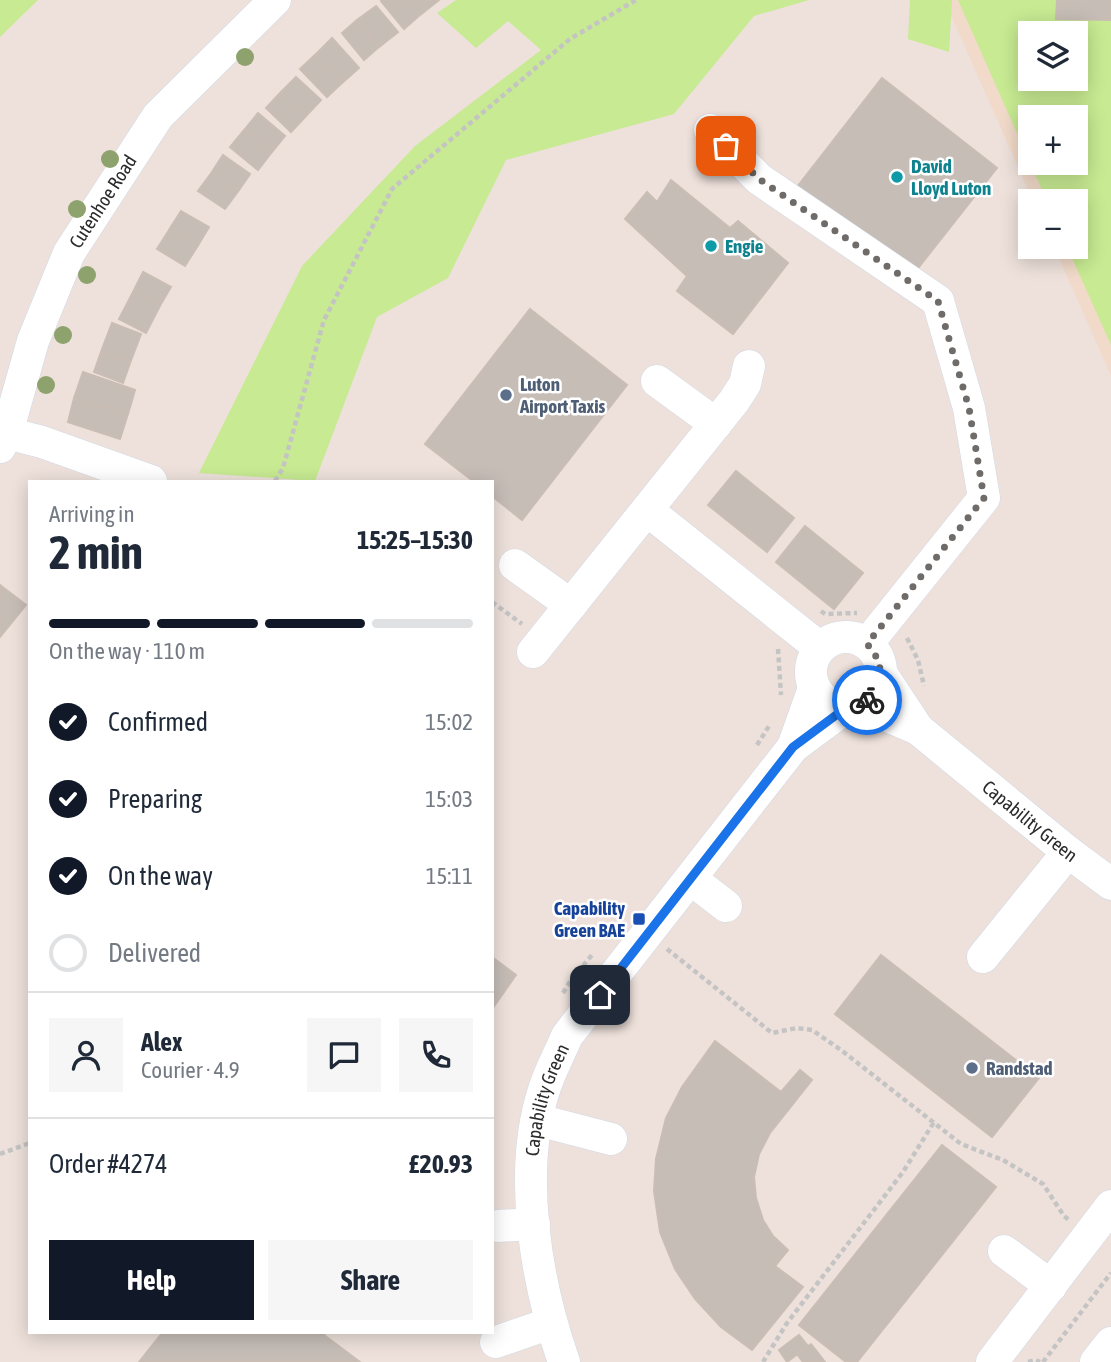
<!DOCTYPE html>
<meta charset="utf-8">
<style>
:root{--surface:#fff;--page:#f6f6f7;--text:#1f2937;--muted:#747a83;--line:#e0e1e3;--accent:#111827}
body{margin:0;font-family:"Asap Condensed",sans-serif;background:var(--page);color:var(--text);height:100vh;display:flex;flex-direction:column;font-size:26px;white-space:nowrap}
*{box-sizing:border-box;margin:0}
p{font-size:23px;color:var(--muted)}
.icon{flex:none;width:38px;height:38px;fill:none;stroke:currentColor;stroke-width:2;stroke-linecap:round;stroke-linejoin:round}
.map{position:relative;flex:1;overflow:hidden}
.details{position:absolute;left:28px;top:480px;width:466px;height:854px;display:flex;flex-direction:column;background:var(--surface);border-radius:0px;box-shadow:0 4px 18px #0003}
.details>*{flex:none}
.tools{position:absolute;left:1018px;top:21px;display:grid;gap:14px}
.tools a{display:grid;place-items:center;width:70px;height:70px;border-radius:0px;background:var(--surface);box-shadow:0 4px 18px #0003;font-size:35px}
.pin{position:absolute;display:grid;place-items:center;width:60px;height:60px;color:#fff;margin:-30px;border-radius:14px;box-shadow:0 4px 10px #0006}
.courier{position:absolute;display:grid;place-items:center;width:70px;height:70px;margin:-35px;border:5px solid #1a73e8;border-radius:50%;background:#fff;color:#222;box-shadow:0 2px 9px #0007}
.overview em{font-style:normal;font-weight:700}
.overview div{display:flex;flex-direction:column-reverse}
.overview{display:flex;align-items:center;justify-content:space-between;height:119px;padding:0 21px}
h1{font-size:46px;font-weight:700;line-height:52px}
.bar{display:grid;grid-template-columns:repeat(4,1fr);gap:10px 7px;align-content:center;height:84px;padding:0 21px}
.bar i{height:9px;border-radius:5px;background:var(--line)}
.bar .active{background:var(--accent)}
.bar p{grid-column:span 4}
.line{display:flex;align-items:center;gap:18px;padding:0 21px;border-top:2px solid var(--line)}
.line div{flex:1}
.round{display:grid;place-items:center;flex:none;width:74px;height:74px;border-radius:0px;background:var(--page)}
ol{padding:0 21px;list-style:none}
li{display:flex;align-items:center;gap:21px;height:77px}
li p{margin-inline-start:auto}
li .icon{padding:7px;border-radius:50%;background:var(--accent);color:#fff;stroke-width:4}
li:last-child{color:var(--muted)}
li i{width:38px;height:38px;border:4px solid var(--line);border-radius:50%}
.primary-button{display:flex;gap:14px;margin-top:auto;padding:14px 21px}
.primary-button a{flex:1;height:80px;border-radius:0px;background:var(--accent);color:#fff;font-size:28px;font-weight:700;line-height:80px;text-align:center}
.primary-button a+a{background:var(--page);color:var(--text)}
.map>svg:first-child{display:block}
.education{fill:#f1dac9;fill-rule:evenodd}
.green{fill:#c7ea92;fill-rule:evenodd}
.building{fill:#c6bdb7;stroke:#cabdb4;stroke-width:2}
.lines{fill:none;stroke-linecap:round;stroke-linejoin:round}
.minor-casing{stroke:#d0d9e5;stroke-width:33}
.path{stroke:#c4c4c4;stroke-width:4.5;stroke-dasharray:5 3.5;stroke-linecap:butt}
.minor{stroke:#fff;stroke-width:32}
.tree{fill:#8da26d}
.done{stroke:#6f6b69;stroke-width:7;stroke-dasharray:0 12.6}
.route{stroke:#1a73e8;stroke-width:9}
.culture-dot{fill:#0f9aa8;stroke:#fff;stroke-width:2.5}
.service-dot{fill:#5c6f8a;stroke:#fff;stroke-width:2.5}
.transit-dot{fill:#1a4fb4;stroke:#fff;stroke-width:2.5}
.labels{text-anchor:middle;stroke-width:5;stroke-linejoin:round;paint-order:stroke}
.culture-label{font-size:19px;font-weight:bold;fill:#0d838f;stroke:#fff;text-anchor:start}
.street-label{font-size:19px;fill:#2b2b2b;stroke:#fff}
.service-label{font-size:19px;font-weight:bold;fill:#4e5e75;stroke:#fff;text-anchor:start}
.transit-label{font-size:19px;font-weight:bold;fill:#164399;stroke:#fff;text-anchor:end}
</style>
<div class="map">
<svg width="1111" height="1362" viewBox="0 0 1111 1362">
<rect width="100%" height="100%" fill="#eee1db"/>
<path class="education" d="M944 0H1111V376L1054 247H1076V201H1033ZM1031 33H1076V79H1031ZM1031 117H1076V163H1031Z"/>
<path class="green" d="M0 0H38L0 37Z
M456 0H809L754 16 674 114 506 160 448 278 377 317 315 481 199 473 302 266 415 146 541 50 508 21 476 48 437 13Z
M910 0H952L949 52 908 39Z
M958 0H1111V345L1067 247H1076V201H1047ZM1031 33H1076V79H1031ZM1031 117H1076V163H1031Z"/>
<path class="building" d="M383 0H407L420 15 404 29 381 1Z
M407 0H439L420 15Z
M1057 0H1111V20L1056 19Z
M376 6 398 32 379 47 357 20Z
M357 20 379 47 364 60 342 33Z
M332 38 359 68 342 83 316 54Z
M316 54 342 83 327 97 300 69Z
M296 77 321 100 306 116 281 92Z
M882 78 997 168 911 277 797 187Z
M281 92 306 116 291 132 266 108Z
M258 113 285 136 272 152 245 129Z
M245 129 272 152 258 170 230 147Z
M223 155 250 174 239 190 212 172Z
M212 172 239 190 225 209 198 191Z
M671 180 730 228 738 221 788 263 733 334 677 291 687 276 625 219 647 192 657 202Z
M181 211 209 227 197 247 169 230Z
M169 230 197 247 185 266 157 249Z
M143 272 171 287 161 304 134 290Z
M134 290 161 304 146 333 119 319Z
M530 309 627 385 522 520 492 496V481H473L425 444Z
M112 323 141 334 130 363 101 352Z
M101 352 130 363 123 383 94 372Z
M83 372 135 390 128 414 74 398Z
M74 398 128 414 120 439 68 422Z
M736 471 794 518 767 552 708 505Z
M805 526 863 573 834 609 776 562Z
M0 585 26 605 0 637Z
M881 955 1039 1078 992 1137 835 1014Z
M492 957 516 975 492 1009Z
M715 1041 781 1092 800 1070 812 1080 770 1133 759 1154 754 1177 756 1198 763 1220 773 1236 788 1250 775 1266 803 1287 752 1350 721 1327 695 1299 675 1269 660 1232 654 1191 656 1159 666 1118 682 1087Z
M942 1145 996 1187 857 1362H846L799 1325Z
M163 1332H326L324 1335 360 1362H139Z
M799 1335 808 1346 787 1362 779 1350Z
M811 1344 825 1362H803L797 1354Z"/>
<g class="lines">
<defs>
<g id="minor">
<path d="M710 130 759 179 938 301 969 408 984 498 867 644"/>
<path d="M657 381 716 424"/>
<path d="M7 433 42 442 151 481"/>
<path id="s1" d="M0 447 7 433 33 341 69 253 158 116 275 0"/>
<path d="M647 510 820 648"/>
<path d="M515 565 571 605"/>
<circle cx="846" cy="672" r="35"/>
<path d="M533 652 734 401 745 384 749 366"/>
<path d="M814 688 793 747 847 707"/>
<path d="M860 704 918 729 881 673"/>
<path id="s2" d="M918 729 1068 852 1111 884"/>
<path d="M691 879 726 906"/>
<path d="M983 957 1068 852"/>
<path d="M538 1120 611 1139"/>
<path d="M498 1226 534 1224"/>
<path d="M1004 1251 1051 1286"/>
<path d="M496 1342 551 1323"/>
<path id="s3" d="M564 1362C536 1282 517 1172 544 1090 550 1071 560 1053 567 1036L793 747"/>
<path d="M992 1362 1111 1206"/>
<path d="M1096 1362 1111 1343"/>
</g>
</defs>
<use href="#minor" class="minor-casing"/>
<path class="path" d="M275 481 283 468 324 320 392 189 570 39 636 0
M492 602 522 624
M821 611 825 614 857 613
M907 638 918 660 924 686
M778 649 781 695
M757 745 769 726
M667 949 772 1033 797 1028 812 1030 841 1050 961 1144 1003 1160 1043 1184 1064 1216 1069 1220
M563 993 571 980 592 955
M0 1154 30 1143
M763 1362 787 1323 903 1172 934 1122
M1028 1362 1035 1360 1040 1362
M1043 1362 1111 1273"/>
<use href="#minor" class="minor"/>
</g>
<g class="tree">
<circle cx="245" cy="57" r="9"/>
<circle cx="110" cy="159" r="9"/>
<circle cx="77" cy="209" r="9"/>
<circle cx="87" cy="275" r="9"/>
<circle cx="63" cy="335" r="9"/>
<circle cx="46" cy="385" r="9"/>
</g>
<g class="lines">
<path class="done" d="M726 146 759 179 938 301 969 408 984 498 867 644C884 662 885 683 867 700"/>
<path class="route" d="M600 995 793 747 847 707 867 700"/>
</g>
<g class="culture-dot">
<circle cx="897" cy="177" r="7"/>
<circle cx="711" cy="246" r="7"/>
</g>
<g class="service-dot">
<circle cx="506" cy="395" r="7"/>
<circle cx="972" cy="1068" r="7"/>
</g>
<rect class="transit-dot" x="632" y="912" width="14" height="14" rx="3.5"/>
<g class="labels">
<g class="culture-label">
<text x="911" y="173">David<tspan x="911" dy="22">Lloyd Luton</tspan></text>
<text x="725" y="253">Engie</text>
</g>
<g class="street-label">
<text dy="7" stroke="none"><textPath href="#s1" startOffset="268">Cutenhoe Road</textPath></text>
<text dy="7" stroke="none"><textPath href="#s2" startOffset="145">Capability Green</textPath></text>
<text dy="7" stroke="none"><textPath href="#s3" startOffset="268">Capability Green</textPath></text>
</g>
<g class="service-label">
<text x="520" y="391">Luton<tspan x="520" dy="22">Airport Taxis</tspan></text>
<text x="986" y="1075">Randstad</text>
</g>
<g class="transit-label">
<text x="625" y="915">Capability<tspan x="625" dy="22">Green BAE</tspan></text>
</g>
</g>
</svg>
<div class="tools">
<a><svg class="icon" aria-label="layers" viewBox="0 0 24 24"><path d="M12 4l9 5-9 5-9-5zM3 14l9 5 9-5"/></svg></a>
<a>+</a>
<a>−</a>
</div>
<div class="pin" style="left:726px;top:146px;background:#ea580c"><svg class="icon" aria-label="bag" viewBox="0 0 24 24"><path d="M5 8h14l-1 12H6zM9 8a3 3 0 0 1 6 0"/></svg></div>
<div class="pin" style="left:600px;top:995px;background:#1f2937"><svg class="icon" aria-label="home" viewBox="0 0 24 24"><path d="M3 11l9-7 9 7M6 9v11h12V9"/></svg></div>
<div class="courier" style="left:867px;top:700px"><svg class="icon" aria-label="bike" viewBox="0 0 24 24"><circle cx="6" cy="16" r="4"/><circle cx="18" cy="16" r="4"/><path d="M6 16l4-8h5l3 8M10 8l3 8H6M13 5h3"/></svg></div>
<section class="details">
<div class="overview"><div><h1>2 min</h1><p>Arriving in</p></div><em>15:25–15:30</em></div>
<div class="bar"><i class="active"></i><i class="active"></i><i class="active"></i><i></i><p>On the way · 110 m</p></div>
<ol>
<li><svg class="icon" aria-label="check" viewBox="0 0 24 24"><path d="M5 12l5 5 9-10"/></svg>Confirmed<p>15:02</p></li>
<li><svg class="icon" aria-label="check" viewBox="0 0 24 24"><path d="M5 12l5 5 9-10"/></svg>Preparing<p>15:03</p></li>
<li><svg class="icon" aria-label="check" viewBox="0 0 24 24"><path d="M5 12l5 5 9-10"/></svg>On the way<p>15:11</p></li>
<li><i></i>Delivered</li>
</ol>
<div class="line" style="height:126px"><a class="round"><svg class="icon" aria-label="person" viewBox="0 0 24 24"><circle cx="12" cy="8" r="4"/><path d="M4 21q1-7 8-7t8 7"/></svg></a><div><b>Alex</b><p>Courier · 4.9</p></div><a class="round"><svg class="icon" aria-label="chat" viewBox="0 0 24 24"><path d="M4 5h16v11H9l-5 4z"/></svg></a><a class="round"><svg class="icon" aria-label="phone" viewBox="0 0 24 24"><path d="M5 4h4l2 5-3 2q2 4 5 5l2-3 5 2v4C11 20 4 13 5 4z"/></svg></a></div>
<div class="line" style="height:91px"><div>Order #4274</div><b>£20.93</b></div>
<div class="primary-button"><a>Help</a><a>Share</a></div>
</section>
</div>
